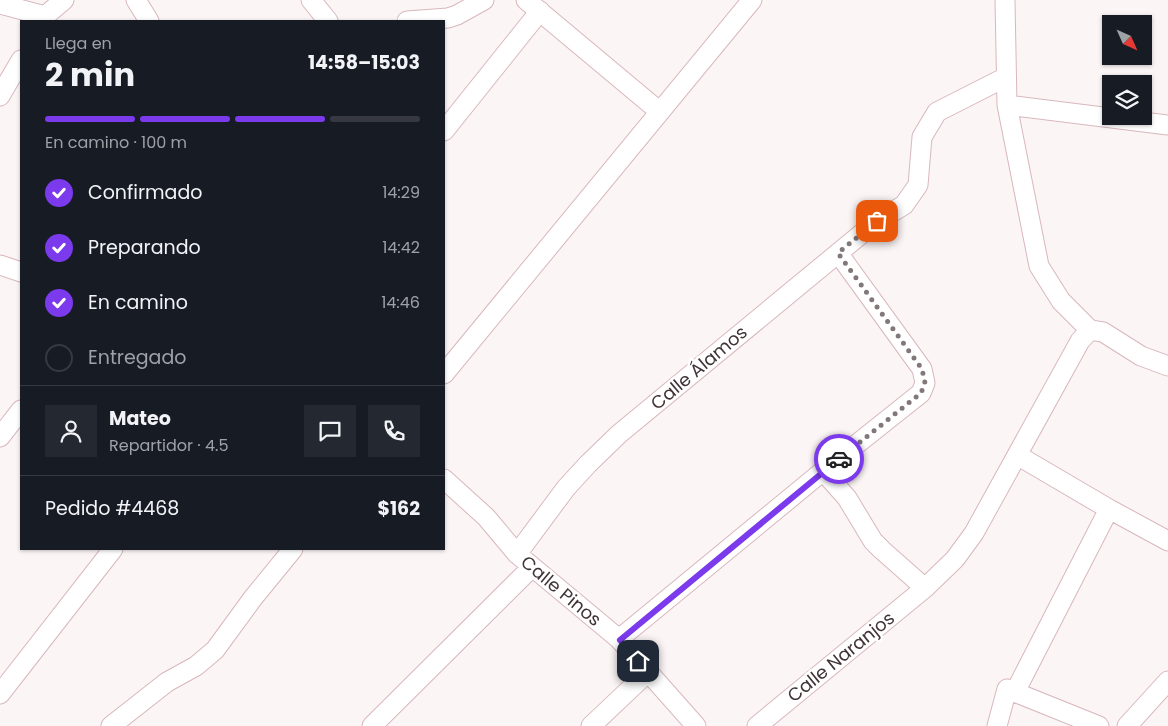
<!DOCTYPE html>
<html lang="es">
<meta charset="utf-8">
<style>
:root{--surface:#171b24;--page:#242831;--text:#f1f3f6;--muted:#9ea1a6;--line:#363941;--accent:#7c3aed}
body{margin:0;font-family:Poppins,sans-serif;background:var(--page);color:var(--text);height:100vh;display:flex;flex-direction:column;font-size:19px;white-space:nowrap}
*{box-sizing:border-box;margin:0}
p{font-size:16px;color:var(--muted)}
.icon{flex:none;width:28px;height:28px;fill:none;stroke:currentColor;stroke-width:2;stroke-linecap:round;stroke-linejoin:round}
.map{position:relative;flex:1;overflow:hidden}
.sheet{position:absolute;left:20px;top:20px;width:425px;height:530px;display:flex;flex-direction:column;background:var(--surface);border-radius:0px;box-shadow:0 1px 4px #0004}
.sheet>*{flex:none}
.needle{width:32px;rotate:135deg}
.buttons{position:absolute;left:1102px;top:15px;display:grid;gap:10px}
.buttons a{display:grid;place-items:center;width:50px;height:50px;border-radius:0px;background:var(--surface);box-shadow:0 1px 4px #0004;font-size:25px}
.pin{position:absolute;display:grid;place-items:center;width:42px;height:42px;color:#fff;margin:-21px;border-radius:10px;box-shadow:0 2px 8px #0006}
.courier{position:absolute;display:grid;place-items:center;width:50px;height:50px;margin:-25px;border:4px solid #7c3aed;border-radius:50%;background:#fff;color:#222;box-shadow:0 1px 6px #0007}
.overview em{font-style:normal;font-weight:700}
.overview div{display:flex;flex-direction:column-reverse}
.overview{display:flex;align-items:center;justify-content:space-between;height:85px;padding:0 25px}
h1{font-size:32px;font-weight:700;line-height:38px}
.bar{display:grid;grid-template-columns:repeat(4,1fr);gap:8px 5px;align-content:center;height:60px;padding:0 25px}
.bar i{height:6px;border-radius:4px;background:var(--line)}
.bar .selected{background:var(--accent)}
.bar p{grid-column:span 4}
.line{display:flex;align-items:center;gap:12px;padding:0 25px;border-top:1px solid var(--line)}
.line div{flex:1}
.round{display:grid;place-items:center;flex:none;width:52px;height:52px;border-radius:0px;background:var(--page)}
ol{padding:0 25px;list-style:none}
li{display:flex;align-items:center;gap:15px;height:55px}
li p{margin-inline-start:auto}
li .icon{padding:5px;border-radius:50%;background:var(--accent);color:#fff;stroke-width:4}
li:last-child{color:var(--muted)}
li i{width:28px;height:28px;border:2px solid var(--line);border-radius:50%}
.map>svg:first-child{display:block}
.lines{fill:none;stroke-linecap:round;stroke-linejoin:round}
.minor-casing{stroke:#d8b7bd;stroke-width:21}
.minor{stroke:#fff;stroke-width:19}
.done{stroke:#82787a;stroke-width:5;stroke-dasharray:0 9}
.route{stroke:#7c3aed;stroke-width:6}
.labels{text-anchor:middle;stroke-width:5;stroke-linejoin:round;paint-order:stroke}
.street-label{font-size:18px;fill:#413437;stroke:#fff}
</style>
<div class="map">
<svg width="1168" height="726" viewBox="0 0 1168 726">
<rect width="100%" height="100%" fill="#fcf5f6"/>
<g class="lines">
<defs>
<path id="minor" d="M136 0 149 21
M311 0 328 21
M526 0 660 112
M1005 0 1007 105 1039 266 1061 301 1090 330
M0 4 45 16
M42 21 45 16 64 0
M407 21 448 18 457 15 484 0
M0 96 21 60
M1007 105 1168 125
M444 131 540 11
M0 265 21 272
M444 374 752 0
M0 437 21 410
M1017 455 1109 509 1168 541
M823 471 847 498 873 541 882 550 925 588
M444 479 486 517 517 554 619 639 696 726
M517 554 566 488 588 464 619 434 877 221 904 205 918 185 922 137 937 112 1006 77
M619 639 823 471 921 393 925 383 922 369 838 253
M1015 692 1109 509
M0 694 113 549
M111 726 167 682 196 666 215 650 253 598 293 549
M372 726 532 567
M591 726 648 672
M757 726 925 588 955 559 974 533 1080 341 1090 330 1103 332 1141 356 1168 366
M997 726 1007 689 1099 726
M1127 726 1168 681"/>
</defs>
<use href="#minor" class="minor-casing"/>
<use href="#minor" class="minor"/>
</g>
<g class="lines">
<path class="done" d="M839 459 921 393 925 383 922 369 838 253 877 221"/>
<path class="route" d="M638 661 620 640 839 459"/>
</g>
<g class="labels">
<g class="street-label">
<text transform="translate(699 368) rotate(-40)" y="6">Calle Álamos</text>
<text transform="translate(561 591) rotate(40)" y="6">Calle Pinos</text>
<text transform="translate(841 657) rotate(-39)" y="6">Calle Naranjos</text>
</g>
</g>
</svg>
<div class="buttons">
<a><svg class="needle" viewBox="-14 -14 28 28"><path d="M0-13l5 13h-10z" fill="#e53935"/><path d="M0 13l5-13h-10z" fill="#9ea1a6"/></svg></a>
<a><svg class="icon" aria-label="layers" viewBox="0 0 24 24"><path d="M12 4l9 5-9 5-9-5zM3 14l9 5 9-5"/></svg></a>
</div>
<div class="pin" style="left:877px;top:221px;background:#ea580c"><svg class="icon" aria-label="bag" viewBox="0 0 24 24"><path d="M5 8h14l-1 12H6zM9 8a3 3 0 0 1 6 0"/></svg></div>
<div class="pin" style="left:638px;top:661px;background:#1f2937"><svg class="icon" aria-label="home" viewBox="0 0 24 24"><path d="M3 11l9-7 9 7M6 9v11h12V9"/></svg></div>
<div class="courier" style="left:839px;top:459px"><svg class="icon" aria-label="car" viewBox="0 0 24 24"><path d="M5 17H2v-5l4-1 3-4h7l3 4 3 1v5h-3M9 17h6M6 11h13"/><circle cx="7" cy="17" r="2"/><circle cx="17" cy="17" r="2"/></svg></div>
<section class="sheet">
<div class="overview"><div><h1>2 min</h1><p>Llega en</p></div><em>14:58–15:03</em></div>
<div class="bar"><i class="selected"></i><i class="selected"></i><i class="selected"></i><i></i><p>En camino · 100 m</p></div>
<ol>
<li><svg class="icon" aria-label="check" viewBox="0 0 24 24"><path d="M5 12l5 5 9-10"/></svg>Confirmado<p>14:29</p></li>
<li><svg class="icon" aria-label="check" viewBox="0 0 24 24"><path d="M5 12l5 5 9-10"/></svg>Preparando<p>14:42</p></li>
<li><svg class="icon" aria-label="check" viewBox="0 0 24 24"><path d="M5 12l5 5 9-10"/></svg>En camino<p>14:46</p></li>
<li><i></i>Entregado</li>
</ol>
<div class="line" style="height:90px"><a class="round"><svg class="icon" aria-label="person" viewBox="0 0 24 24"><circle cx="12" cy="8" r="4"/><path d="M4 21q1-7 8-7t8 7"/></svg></a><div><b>Mateo</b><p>Repartidor · 4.5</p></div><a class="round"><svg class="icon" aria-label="chat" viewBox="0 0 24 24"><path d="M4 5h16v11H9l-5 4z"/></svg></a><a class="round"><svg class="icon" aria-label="phone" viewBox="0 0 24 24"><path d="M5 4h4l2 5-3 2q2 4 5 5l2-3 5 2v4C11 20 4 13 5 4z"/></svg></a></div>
<div class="line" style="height:65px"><div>Pedido #4468</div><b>$162</b></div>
</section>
</div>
